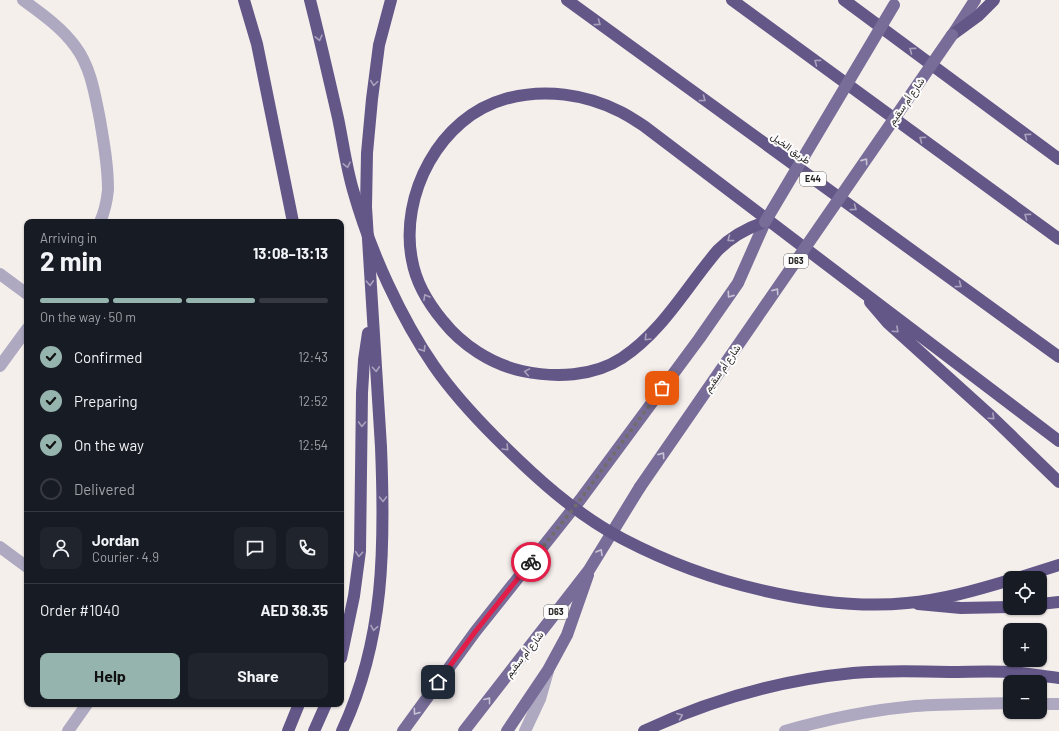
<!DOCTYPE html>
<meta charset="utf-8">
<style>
:root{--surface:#171b24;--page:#20242c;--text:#f1f3f6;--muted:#9ea1a6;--line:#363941;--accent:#95b4ae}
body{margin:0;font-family:Barlow,Vazirmatn,sans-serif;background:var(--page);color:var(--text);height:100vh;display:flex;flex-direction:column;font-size:15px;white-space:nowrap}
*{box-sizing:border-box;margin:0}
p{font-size:13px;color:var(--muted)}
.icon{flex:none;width:22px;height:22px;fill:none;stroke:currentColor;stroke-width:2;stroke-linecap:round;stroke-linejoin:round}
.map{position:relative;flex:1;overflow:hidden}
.sheet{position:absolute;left:24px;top:219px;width:320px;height:488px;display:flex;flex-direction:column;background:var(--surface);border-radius:8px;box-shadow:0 1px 3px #0004}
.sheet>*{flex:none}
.tools{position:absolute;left:1003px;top:571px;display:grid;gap:8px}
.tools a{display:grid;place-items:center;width:44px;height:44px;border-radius:8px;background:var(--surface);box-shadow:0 1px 3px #0004;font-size:20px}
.pin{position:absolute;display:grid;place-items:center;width:34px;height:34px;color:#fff;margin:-17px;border-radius:8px;box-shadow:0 2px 6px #0006}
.courier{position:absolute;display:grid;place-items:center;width:40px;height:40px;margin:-20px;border:3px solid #e11d48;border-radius:50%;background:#fff;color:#222;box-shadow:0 1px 5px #0007}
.head em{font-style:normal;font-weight:700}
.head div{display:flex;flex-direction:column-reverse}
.head{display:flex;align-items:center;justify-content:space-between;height:68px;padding:0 16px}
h1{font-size:26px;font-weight:700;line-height:30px}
.bar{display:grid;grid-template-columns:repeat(4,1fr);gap:6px 4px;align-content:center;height:48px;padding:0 16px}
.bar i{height:5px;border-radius:3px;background:var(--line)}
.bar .on{background:var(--accent)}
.bar p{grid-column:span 4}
.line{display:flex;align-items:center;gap:10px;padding:0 16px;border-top:1px solid var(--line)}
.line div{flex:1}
.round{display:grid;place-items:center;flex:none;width:42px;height:42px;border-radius:8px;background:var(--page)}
ol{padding:0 16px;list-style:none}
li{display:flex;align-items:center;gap:12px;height:44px}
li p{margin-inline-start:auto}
li .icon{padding:4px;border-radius:50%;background:var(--accent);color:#111;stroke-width:4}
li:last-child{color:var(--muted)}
li i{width:22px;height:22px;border:2px solid var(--line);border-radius:50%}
.cta{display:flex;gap:8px;margin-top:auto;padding:8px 16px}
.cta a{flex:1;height:46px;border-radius:8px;background:var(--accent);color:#111;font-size:16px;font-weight:700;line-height:46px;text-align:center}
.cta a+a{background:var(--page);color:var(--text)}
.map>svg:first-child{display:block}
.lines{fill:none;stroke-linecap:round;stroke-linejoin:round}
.minor{stroke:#aea9c1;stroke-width:12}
.major{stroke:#776d98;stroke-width:12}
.highway{stroke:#635788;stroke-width:12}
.major-bridge{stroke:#776d98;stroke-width:12}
.highway-bridge{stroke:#635788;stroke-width:12}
.oneway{stroke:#a9a2bd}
.oneway2{stroke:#c8c3d5}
.done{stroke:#6f6c6a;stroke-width:4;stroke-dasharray:0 7.2}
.route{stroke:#e11d48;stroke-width:5}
.labels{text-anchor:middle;stroke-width:4;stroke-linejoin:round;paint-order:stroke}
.shield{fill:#fefdfd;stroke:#686665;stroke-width:1}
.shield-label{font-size:9px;font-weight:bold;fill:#272524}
.street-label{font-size:10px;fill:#272524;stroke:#fefdfd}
</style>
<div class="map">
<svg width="1059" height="731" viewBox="0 0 1059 731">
<rect width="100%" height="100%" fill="#f5efec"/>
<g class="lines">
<path class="minor" d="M23 0C42 14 61 27 75 46 91 67 95 95 100 120 104 143 108 166 108 190 107 200 104 213 100 222
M0 274 27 294
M0 366 27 329
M0 547 27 567
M1040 704H1059
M68 731 87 704
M525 731 540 699 548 671
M785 731C827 719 871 710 915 706 946 704 978 704 1010 703"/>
<path class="major" d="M953 34 975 0
M403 731 475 632 580 500 699 339 738 283 765 222
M464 731 589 570 640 487
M507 731 548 670 567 635 588 575"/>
<path class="highway" d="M244 0 257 44 293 222
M567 0 1059 357
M732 0 1059 239
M844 0 1059 159
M952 35 978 16 994 0
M765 222C747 228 732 236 718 250 687 286 663 331 622 358 593 377 555 378 522 371 491 364 462 345 443 321 428 303 416 283 412 260 399 195 440 117 505 99 544 88 586 94 621 112 629 116 636 121 644 126L1059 441
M870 302 888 323 991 416 1059 482
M1018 578 1059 565
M918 604 961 608 1010 607
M1040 604 1059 602
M341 658 354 596 360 551 362 393 364 360 368 333
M288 731 299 704
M314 731 326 704
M342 731C385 639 385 546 381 447L366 207 367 153 372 99 379 45 391 0
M644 731C710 700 781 680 853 673 886 670 918 671 950 672 969 672 989 671 1008 672 1025 673 1042 676 1059 678"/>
<path class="major-bridge" d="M765 222 894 5
M640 487 952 35"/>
<path class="highway-bridge" d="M310 0C320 39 329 79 338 118 343 142 346 166 353 190 362 222 374 254 388 284 401 312 416 340 434 366 452 392 474 416 496 438 534 476 575 514 623 539 667 562 713 579 761 590 809 601 858 608 907 603 942 600 977 590 1010 580"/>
</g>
<defs><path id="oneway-chevron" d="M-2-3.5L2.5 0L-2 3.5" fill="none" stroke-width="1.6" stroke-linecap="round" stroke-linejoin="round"/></defs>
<g class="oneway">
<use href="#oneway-chevron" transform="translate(598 23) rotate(36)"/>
<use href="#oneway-chevron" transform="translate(319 38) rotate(77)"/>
<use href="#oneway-chevron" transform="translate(912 50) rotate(-143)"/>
<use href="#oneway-chevron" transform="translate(817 62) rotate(-144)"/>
<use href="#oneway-chevron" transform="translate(374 83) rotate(98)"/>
<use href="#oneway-chevron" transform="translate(703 99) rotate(36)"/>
<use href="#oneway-chevron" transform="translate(1027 136) rotate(-143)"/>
<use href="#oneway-chevron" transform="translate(922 139) rotate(-144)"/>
<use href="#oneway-chevron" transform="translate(347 165) rotate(78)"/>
<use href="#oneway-chevron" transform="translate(854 208) rotate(36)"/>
<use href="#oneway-chevron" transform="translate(1027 216) rotate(-144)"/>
<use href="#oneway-chevron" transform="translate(730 239) rotate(143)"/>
<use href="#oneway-chevron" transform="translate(370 283) rotate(87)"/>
<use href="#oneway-chevron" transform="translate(959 285) rotate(36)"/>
<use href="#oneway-chevron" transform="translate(426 297) rotate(-119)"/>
<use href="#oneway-chevron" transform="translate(896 330) rotate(43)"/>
<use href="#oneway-chevron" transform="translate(647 338) rotate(135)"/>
<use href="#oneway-chevron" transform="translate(423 349) rotate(58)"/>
<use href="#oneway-chevron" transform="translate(376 369) rotate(86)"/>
<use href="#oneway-chevron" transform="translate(527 372) rotate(-170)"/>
<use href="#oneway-chevron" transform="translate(992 417) rotate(42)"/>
<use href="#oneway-chevron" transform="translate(362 424) rotate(91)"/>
<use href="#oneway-chevron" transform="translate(506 448) rotate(45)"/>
<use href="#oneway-chevron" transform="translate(383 499) rotate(89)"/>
<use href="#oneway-chevron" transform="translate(359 554) rotate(95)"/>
<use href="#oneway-chevron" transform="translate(374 628) rotate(101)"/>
<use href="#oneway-chevron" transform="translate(680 716) rotate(-22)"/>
</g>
<g class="oneway2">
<use href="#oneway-chevron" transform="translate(865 161) rotate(-55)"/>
<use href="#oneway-chevron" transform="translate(776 291) rotate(-55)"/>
<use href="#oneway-chevron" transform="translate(730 295) rotate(125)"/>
<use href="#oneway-chevron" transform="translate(662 455) rotate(-55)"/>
<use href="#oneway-chevron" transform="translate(600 552) rotate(-59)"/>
<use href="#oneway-chevron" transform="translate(488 700) rotate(-52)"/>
<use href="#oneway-chevron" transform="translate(416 712) rotate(126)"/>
</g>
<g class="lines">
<path class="done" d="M531 562 580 500 662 388"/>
<path class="route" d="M438 682 475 632 531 562"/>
</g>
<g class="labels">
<g class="shield">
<rect x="800" y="172" width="26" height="14" rx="3"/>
<rect x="784" y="254" width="24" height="14" rx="3"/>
<rect x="544" y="605" width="24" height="14" rx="3"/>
</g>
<g class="shield-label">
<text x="813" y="182">E44</text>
<text x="796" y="264">D63</text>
<text x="556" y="615">D63</text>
</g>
<g class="street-label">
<text transform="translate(906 101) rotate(-55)" y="4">شارع أم سقيم</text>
<text transform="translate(791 148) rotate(36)" y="4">طريق الخيل</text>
<text transform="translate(722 368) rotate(-55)" y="4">شارع أم سقيم</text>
<text transform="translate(524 654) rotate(-52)" y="4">شارع أم سقيم</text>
</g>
</g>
</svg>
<div class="tools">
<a><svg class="icon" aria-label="locate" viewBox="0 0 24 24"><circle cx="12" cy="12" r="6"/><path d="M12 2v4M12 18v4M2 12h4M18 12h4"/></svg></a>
<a>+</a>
<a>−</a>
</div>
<div class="pin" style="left:662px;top:388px;background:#ea580c"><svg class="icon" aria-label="bag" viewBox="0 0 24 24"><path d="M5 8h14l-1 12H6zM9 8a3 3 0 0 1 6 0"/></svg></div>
<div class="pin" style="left:438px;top:682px;background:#1f2937"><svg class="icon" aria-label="home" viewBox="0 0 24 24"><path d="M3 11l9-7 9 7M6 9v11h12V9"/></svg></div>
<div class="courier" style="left:531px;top:562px"><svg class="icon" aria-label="bike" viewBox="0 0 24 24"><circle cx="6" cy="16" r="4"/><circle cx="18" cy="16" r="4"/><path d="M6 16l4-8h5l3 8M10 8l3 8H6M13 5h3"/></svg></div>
<section class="sheet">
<div class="head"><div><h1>2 min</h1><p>Arriving in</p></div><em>13:08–13:13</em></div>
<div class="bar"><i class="on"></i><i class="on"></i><i class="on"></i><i></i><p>On the way · 50 m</p></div>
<ol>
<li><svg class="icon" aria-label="check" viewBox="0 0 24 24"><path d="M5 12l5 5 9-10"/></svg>Confirmed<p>12:43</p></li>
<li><svg class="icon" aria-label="check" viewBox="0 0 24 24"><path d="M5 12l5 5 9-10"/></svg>Preparing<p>12:52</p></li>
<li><svg class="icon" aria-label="check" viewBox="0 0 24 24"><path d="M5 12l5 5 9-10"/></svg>On the way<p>12:54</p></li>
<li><i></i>Delivered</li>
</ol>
<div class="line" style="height:72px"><a class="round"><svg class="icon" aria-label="person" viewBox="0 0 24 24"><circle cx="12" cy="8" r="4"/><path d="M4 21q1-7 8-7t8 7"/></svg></a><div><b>Jordan</b><p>Courier · 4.9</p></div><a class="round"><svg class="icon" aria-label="chat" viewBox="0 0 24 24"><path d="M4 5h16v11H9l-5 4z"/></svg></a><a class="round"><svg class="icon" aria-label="phone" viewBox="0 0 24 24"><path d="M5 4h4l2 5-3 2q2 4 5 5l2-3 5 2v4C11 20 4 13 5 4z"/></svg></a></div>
<div class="line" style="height:52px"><div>Order #1040</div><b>AED 38.35</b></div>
<div class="cta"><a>Help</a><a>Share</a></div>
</section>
</div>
